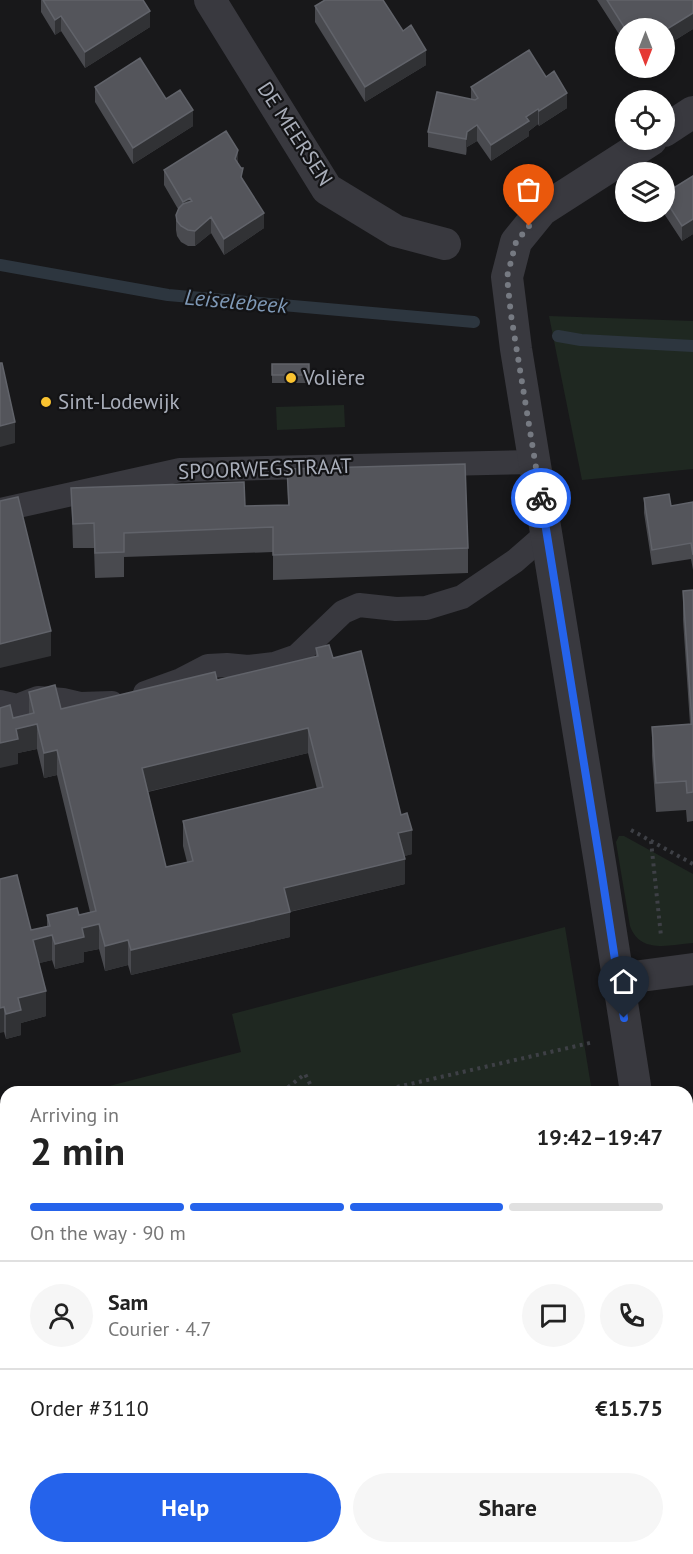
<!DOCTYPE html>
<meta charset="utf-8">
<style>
:root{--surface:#fff;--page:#f6f6f6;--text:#222;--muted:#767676;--line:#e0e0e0;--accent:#2563eb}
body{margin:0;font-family:"PT Sans",sans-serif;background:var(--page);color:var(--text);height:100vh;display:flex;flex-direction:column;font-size:22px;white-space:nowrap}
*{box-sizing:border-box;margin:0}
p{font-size:20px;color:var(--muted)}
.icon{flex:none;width:33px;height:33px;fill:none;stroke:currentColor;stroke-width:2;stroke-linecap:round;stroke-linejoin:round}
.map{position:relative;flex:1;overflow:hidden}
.panel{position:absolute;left:0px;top:1086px;width:693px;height:468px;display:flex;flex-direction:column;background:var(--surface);border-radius:18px 18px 0 0;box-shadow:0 3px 9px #0003}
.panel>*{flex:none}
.needle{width:39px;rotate:180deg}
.tools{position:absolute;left:615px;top:18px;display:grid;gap:12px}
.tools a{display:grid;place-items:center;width:60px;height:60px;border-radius:50%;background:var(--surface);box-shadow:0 3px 9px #0003;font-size:30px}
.pin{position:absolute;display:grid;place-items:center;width:51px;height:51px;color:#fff;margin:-62px -26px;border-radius:50% 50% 50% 0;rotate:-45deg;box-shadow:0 0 6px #0007}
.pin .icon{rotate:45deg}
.courier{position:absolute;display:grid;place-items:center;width:60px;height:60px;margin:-30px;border:4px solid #2563eb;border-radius:50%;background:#fff;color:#222;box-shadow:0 2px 8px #0007}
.summary em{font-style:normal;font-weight:700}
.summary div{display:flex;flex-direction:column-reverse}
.summary{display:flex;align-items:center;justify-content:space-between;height:102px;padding:0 30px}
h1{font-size:39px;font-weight:700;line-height:45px}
.bar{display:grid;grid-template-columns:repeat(4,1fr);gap:9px 6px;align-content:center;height:72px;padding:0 30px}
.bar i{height:8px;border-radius:4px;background:var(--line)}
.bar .selected{background:var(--accent)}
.bar p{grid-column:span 4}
.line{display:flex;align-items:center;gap:15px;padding:0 30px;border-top:2px solid var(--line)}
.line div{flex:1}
.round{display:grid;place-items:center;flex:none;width:63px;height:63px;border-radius:32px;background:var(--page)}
.button{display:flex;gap:12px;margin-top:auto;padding:12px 30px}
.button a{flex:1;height:69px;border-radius:36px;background:var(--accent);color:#fff;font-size:24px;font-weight:700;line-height:69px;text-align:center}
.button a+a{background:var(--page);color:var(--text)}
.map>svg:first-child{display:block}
.green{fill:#1f2821}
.water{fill:#2d363f}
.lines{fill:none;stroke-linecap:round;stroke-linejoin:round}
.stream{stroke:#2d363f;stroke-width:12}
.path{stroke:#3e4046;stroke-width:4;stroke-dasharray:3 4.5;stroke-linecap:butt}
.pedestrian{stroke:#39393f;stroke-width:24}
.minor{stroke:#39393f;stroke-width:32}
.wall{fill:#494a4f;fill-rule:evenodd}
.shaded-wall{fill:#313235}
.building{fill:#54555b;stroke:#61636a;stroke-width:1.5;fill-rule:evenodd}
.done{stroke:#767a82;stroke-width:6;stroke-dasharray:0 10.8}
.route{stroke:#2563eb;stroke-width:8}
.poi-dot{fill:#fac330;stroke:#131315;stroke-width:2}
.labels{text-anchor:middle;stroke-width:4.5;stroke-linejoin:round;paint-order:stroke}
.street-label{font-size:21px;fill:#a9aeba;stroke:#131315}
.poi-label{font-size:21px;fill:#a9aeba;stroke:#131315;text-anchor:start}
.water-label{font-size:22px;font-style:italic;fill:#7f99b7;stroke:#131315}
</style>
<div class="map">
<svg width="693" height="1554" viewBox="0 0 693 1554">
<rect width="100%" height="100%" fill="#18181a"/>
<path class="green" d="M549 316 693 321V469L582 480Z
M344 405 345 427 277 430 276 407Z
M619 836H624L693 874V943C669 945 640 954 630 926L616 842Z
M565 927 592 1092H86L241 1052 232 1014Z
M6 1113V1516L0 1517V1114Z
M693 1497V1554H514L513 1548H687V1498Z"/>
<path class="water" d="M6 1190V1490H0V1195Z"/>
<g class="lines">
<path class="stream" d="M0 265 168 295 474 322
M558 336 581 340 693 346"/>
<path class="path" d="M631 830 693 864
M651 841 661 936
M282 1092 305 1074 314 1092
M375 1092 594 1042
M0 1160 6 1156
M0 1501 6 1500"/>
<path class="pedestrian" d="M0 510 180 470 535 462
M145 693 181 680 208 666 227 665 248 667 274 664 297 656 343 612 359 605 396 609 426 608 462 597 515 561 546 534
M0 702 17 706 38 698 63 700 80 704 112 703"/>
<path class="minor" d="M210 0 327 189 396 231 445 244
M664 131 693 112
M618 979 693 969
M636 1092 601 869 516 349 507 277 516 242 542 210 651 140
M687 1415 693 1452
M687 1479 693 1478
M494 1548V1554
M43 1554 95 1548"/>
</g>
<path class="wall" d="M41 0H143L150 27 85 68 61 31 55 35 41 12Z
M597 0H693V29L664 47V28H626V45Z
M315 6 426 65 365 102 315 22Z
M546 77 567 108 539 126 538 124 529 131V136L491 161 477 141 467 147 466 155 428 147V132L471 99V87Z
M95 87 166 99 193 126 133 164 95 102Z
M238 163 243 181 264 228 224 255 211 233 195 246H188L181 242 177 236 176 230V215L178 209 164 185V170Z
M693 176V234L682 241 663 212H664V194Z
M272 364H309V383H272Z
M287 469 468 548V573L273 580V552L124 557V577L95 578 94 548H73L71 488 245 506 288 505Z
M644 498 671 506 693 502V570L691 559 652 565 644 513Z
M693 590V821L687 822 686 810 656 812 652 756V727L690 724 683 620V591Z
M316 648 333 658 401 815 412 854 404 856 405 884 290 912V937L131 975 128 965 105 971 99 949 84 952V962L55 969 52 960 39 963 46 1016 21 1023V1035L6 1039 4 1032 0 879 31 930 47 926V915H79L90 912 57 775 44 778 37 749 18 753V764L13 718 29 714V692L61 709 217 680 316 657ZM308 753 317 789 183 821V846L187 862 166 867 148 792Z"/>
<path class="shaded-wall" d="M150 11V27L85 68V52Z
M693 13V29L664 47V31Z
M61 16V31L55 35V20Z
M426 50V65L365 102V87Z
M567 93V108L539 126V111Z
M538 109V124L529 131V136L491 161V145L526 117Z
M193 110V126L133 164V148Z
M477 125V141L467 147 466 155V139L467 132Z
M238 150V165L235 159Z
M190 198V213L183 217V202Z
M264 213V228L224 255V239Z
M211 217V233L195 246V231Z
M693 219V234L682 241V226Z
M15 422V443L0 447V426Z
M51 631V656L0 668V644Z
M37 724V749L18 753V764L0 768V743L16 729Z
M308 728V753L142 793V768Z
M57 750V775L44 778V753Z
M412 830V854L398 858V833Z
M405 859V884L284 913V888Z
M290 912V937L131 975V950Z
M99 924V949L84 952V962L55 969V944L82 928Z
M52 935V960L33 965V940Z
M128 940V965L105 971V946Z
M46 991V1016L21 1023V1035L6 1039V1014L18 998Z
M4 1007V1032L0 1033V1008Z"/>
<path class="building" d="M43 0H143L150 11 85 52 61 16 55 20Z
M325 0H383L403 31 411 25 426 50 365 87 315 6Z
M607 0H693V13L664 31V28H626V30Z
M529 50 546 77 554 71 567 93 539 111 538 109 526 117 529 121 491 145 477 125 467 132 466 139 428 132 437 92 475 100 478 98 471 87Z
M140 58 166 99 180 90 193 110 133 148 95 87Z
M226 131 238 150 235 159 241 168H243L241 177 264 213 224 239 211 217 195 231 188 230 181 226 177 221 176 215 179 208 183 204 192 201 190 198 183 202 164 170Z
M693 176V219L682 226 664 198V194Z
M0 363H2L15 422 0 426Z
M272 364H309V375H272Z
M465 464 468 548 273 555V527L124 533V552L95 553 94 523 73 524 71 488 244 482 245 506 289 505 287 469Z
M669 494 671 506 693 502V555L691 543 652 550 644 498Z
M18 497 51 631 0 644V501Z
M693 590V792L687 793 686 781 656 783 652 727 692 724 683 591Z
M329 645 333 658 361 651 401 815 407 813 412 830 398 833 405 859 284 888 290 912 131 950 128 940 105 946 99 924 82 928 84 937 55 944 52 935 33 940 46 991 18 998 21 1010 6 1014 4 1007 0 1008V879L17 875 31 930 50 926 47 915 77 908 79 915 96 911 57 750 44 753 37 724 16 729 18 739 0 743V708L10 705 13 718 34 713 29 692 55 685 61 709 215 672 217 680 318 656 316 648ZM308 728 323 787 183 821 193 861 166 867 142 768Z"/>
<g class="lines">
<path class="done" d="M529 226 516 242 507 277 511 315 541 498"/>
<path class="route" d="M541 498 601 869 624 1018"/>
</g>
<g class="poi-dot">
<circle cx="291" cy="378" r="6"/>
<circle cx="46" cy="402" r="6"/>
</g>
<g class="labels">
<g class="street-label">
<text transform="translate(295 134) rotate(57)" y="7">DE MEERSEN</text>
<text transform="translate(265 469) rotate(-2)" y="7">SPOORWEGSTRAAT</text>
</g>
<g class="poi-label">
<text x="303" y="385">Volière</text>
<text x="58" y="409">Sint-Lodewijk</text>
</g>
<g class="water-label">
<text transform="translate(236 301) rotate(5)" y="8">Leiselebeek</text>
</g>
</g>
</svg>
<div class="tools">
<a><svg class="needle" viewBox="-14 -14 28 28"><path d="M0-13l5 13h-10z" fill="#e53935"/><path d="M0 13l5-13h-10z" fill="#767676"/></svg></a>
<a><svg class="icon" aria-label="locate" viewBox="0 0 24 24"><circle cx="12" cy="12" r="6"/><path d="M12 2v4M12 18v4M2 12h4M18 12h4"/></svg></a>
<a><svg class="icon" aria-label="layers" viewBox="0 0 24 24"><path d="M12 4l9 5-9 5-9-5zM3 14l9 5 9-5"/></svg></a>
</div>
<div class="pin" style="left:529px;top:226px;background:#ea580c"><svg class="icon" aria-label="bag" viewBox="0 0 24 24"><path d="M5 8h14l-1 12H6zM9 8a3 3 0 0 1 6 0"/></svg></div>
<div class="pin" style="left:624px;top:1018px;background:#1f2937"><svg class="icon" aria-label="home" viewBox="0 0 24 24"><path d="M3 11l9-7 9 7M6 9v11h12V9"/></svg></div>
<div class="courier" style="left:541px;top:498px"><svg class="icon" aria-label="bike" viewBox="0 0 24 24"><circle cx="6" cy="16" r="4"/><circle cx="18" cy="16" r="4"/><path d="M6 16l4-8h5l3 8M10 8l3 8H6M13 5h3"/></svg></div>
<section class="panel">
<div class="summary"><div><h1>2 min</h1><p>Arriving in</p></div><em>19:42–19:47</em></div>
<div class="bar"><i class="selected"></i><i class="selected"></i><i class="selected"></i><i></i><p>On the way · 90 m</p></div>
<div class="line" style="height:108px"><a class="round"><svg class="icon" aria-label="person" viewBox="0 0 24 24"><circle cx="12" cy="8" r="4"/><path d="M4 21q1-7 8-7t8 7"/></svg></a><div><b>Sam</b><p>Courier · 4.7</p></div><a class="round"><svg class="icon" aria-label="chat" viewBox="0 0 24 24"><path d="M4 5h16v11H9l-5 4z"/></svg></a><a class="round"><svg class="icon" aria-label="phone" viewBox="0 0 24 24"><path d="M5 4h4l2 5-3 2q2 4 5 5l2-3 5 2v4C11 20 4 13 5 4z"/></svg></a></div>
<div class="line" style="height:78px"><div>Order #3110</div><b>€15.75</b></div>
<div class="button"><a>Help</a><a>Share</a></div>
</section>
</div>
